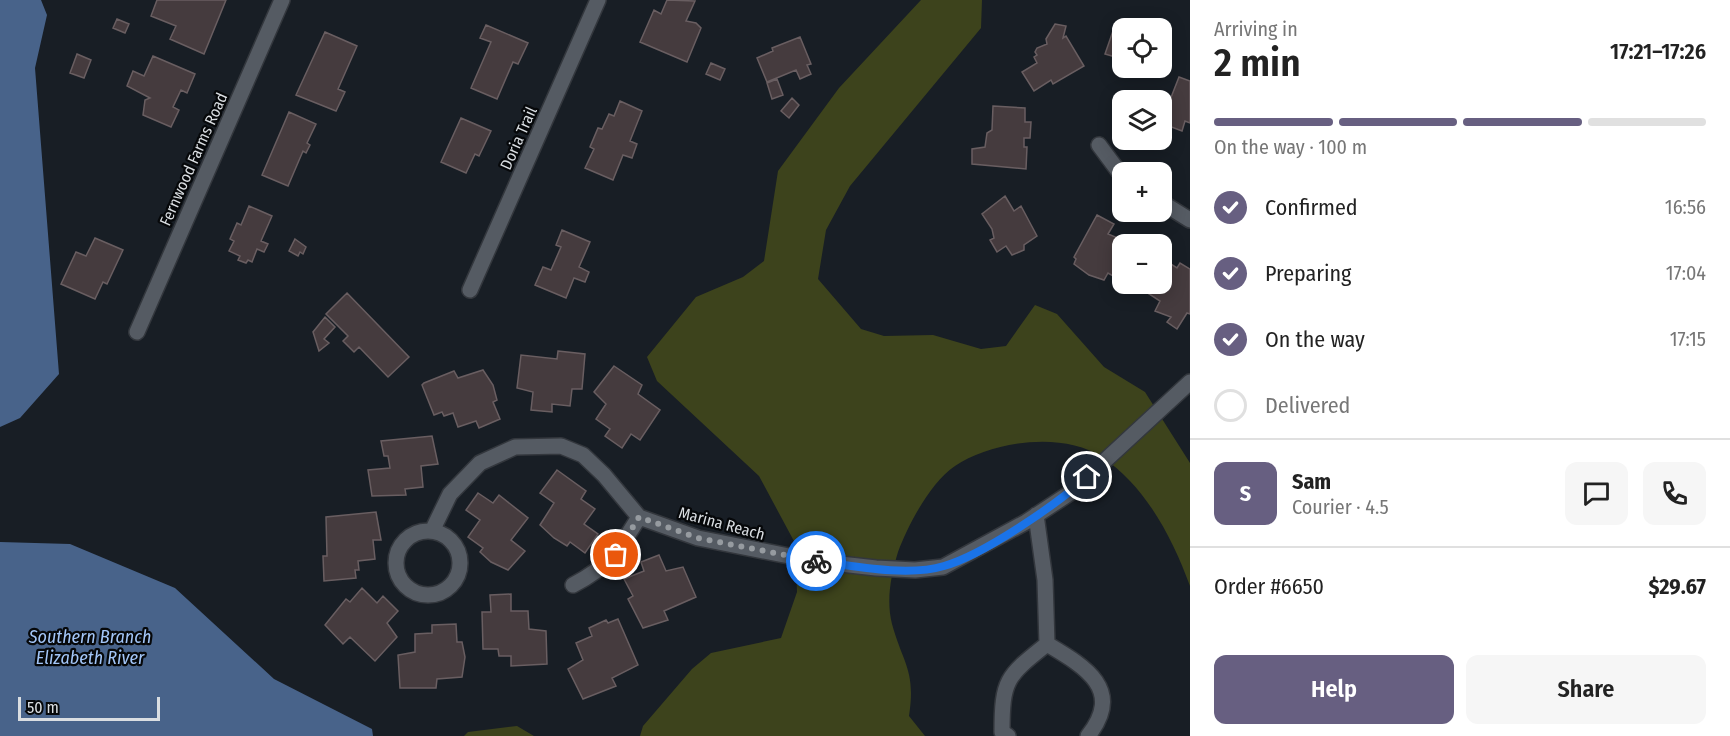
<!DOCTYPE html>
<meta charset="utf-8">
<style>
:root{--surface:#fff;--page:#f6f6f6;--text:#222;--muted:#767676;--line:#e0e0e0;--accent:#675f81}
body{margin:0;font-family:"Fira Sans Condensed",sans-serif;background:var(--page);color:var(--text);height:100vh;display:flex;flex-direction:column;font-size:22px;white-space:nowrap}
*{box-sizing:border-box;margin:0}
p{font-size:20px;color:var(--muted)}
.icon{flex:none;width:33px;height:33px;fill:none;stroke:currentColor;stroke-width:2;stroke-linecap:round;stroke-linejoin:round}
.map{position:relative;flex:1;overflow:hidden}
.panel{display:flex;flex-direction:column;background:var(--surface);width:540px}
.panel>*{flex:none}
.fabs{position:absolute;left:1112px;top:18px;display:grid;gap:12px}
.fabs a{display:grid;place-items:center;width:60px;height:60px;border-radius:12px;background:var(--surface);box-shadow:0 3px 15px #0003;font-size:30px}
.scale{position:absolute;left:18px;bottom:15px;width:142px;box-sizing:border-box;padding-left:6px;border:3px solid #dadee2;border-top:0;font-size:16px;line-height:21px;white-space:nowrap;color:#dadee2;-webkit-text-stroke:4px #06080a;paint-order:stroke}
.pin{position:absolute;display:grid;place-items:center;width:51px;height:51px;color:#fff;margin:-26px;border:3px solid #fff;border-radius:50%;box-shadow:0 2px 6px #0007}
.courier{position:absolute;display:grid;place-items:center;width:60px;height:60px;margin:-30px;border:4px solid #1a73e8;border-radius:50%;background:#fff;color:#222;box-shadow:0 2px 8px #0007}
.head em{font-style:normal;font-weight:600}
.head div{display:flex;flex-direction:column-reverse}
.head{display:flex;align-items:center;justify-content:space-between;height:102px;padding:0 24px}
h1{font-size:39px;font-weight:600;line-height:45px}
.bar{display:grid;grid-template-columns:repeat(4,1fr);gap:9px 6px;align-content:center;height:72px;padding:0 24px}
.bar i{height:8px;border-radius:4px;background:var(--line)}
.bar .selected{background:var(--accent)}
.bar p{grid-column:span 4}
.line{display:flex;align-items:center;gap:15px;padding:0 24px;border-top:2px solid var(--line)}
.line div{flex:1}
.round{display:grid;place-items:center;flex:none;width:63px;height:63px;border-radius:12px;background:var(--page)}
ol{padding:0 24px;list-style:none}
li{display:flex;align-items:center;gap:18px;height:66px}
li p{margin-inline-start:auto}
li .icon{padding:6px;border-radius:50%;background:var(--accent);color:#fff;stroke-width:4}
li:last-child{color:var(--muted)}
li i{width:33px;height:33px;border:3px solid var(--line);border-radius:50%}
.primary-button{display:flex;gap:12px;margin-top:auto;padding:12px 24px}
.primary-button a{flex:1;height:69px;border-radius:12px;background:var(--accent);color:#fff;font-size:24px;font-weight:600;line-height:69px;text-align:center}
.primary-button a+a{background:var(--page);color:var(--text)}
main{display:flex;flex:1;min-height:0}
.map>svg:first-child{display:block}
.green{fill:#3d431c}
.water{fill:#48638a}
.building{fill:#453b3e;stroke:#695e61;stroke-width:1.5}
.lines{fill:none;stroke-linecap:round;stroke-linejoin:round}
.minor-casing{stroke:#33373d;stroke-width:18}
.minor{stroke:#555b63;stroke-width:15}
.done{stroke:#969ba0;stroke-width:6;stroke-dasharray:0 10.8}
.route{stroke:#1a73e8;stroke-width:8}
.labels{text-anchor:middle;stroke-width:4.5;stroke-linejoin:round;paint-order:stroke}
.street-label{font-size:16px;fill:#dadee2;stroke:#06080a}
.water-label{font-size:18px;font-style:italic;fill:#a3c6f8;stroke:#06080a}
</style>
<main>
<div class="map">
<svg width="1190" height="736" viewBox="0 0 1190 736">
<rect width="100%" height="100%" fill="#181e25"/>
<path class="green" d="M921 0H982L981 28 850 186 826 230 818 279 861 329 884 336 933 335 981 349 1006 346 1035 305 1057 314 1104 367 1145 392 1190 463V586C1172 537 1146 487 1102 457 1063 431 992 441 955 466 930 483 908 525 898 552 891 575 886 600 892 624 903 664 916 670 909 716L925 736H640L643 726 692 669 711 653 781 638 797 592 795 543 759 476 657 381 647 357 696 297 743 277 764 261 778 171 839 88Z
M517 726 534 736H464L468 732Z"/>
<path class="water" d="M0 0H41L47 15 35 68 59 374 20 418 0 427Z
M0 542 70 544 175 588 274 679 372 729 373 736H0Z"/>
<path class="building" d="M157 0H226L204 54 170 39 176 26 151 16Z
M667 0 695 1 686 21 696 23 701 28 687 62 640 42 654 10 661 14Z
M117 19 129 24 125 33 113 28Z
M1055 24 1066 26 1063 38 1066 36 1084 66 1053 84 1051 80 1034 91 1022 72 1037 63 1034 57 1037 55 1035 52 1037 48 1047 44 1046 39Z
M486 25 528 43 518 64 513 62 497 99 471 88 491 42 480 38Z
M1114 28 1122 31V59L1105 54Z
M1161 30 1168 33 1164 35 1171 40 1164 66 1161 65Z
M325 32 357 46 338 89 345 92 336 111 296 95Z
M800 37 811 64 807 65 811 74 800 79 796 70 767 82 757 58 773 51 772 48Z
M77 54 91 60 84 78 70 73Z
M153 56 195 74 187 93 181 90 173 107 179 110 171 127 143 115 145 100 150 98 127 86 133 71 144 76Z
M711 63 725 69 720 80 706 74Z
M1127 68H1158L1154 77 1134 73 1135 70Z
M1179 77 1190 81V123L1185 121 1182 131 1161 123Z
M777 79 783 95 772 99 767 83Z
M792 98 799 105 789 118 781 111Z
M620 101 642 111 630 141 637 144 632 158 623 155 613 180 585 168 594 149 590 147 598 128 602 129 609 114 614 116Z
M993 106 1025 108V122H1031L1030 138H1024V147H1027L1026 169 972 164V149L985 147 987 133 992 130Z
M289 112 316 124 307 143 310 145 306 153 303 151 288 186 262 175Z
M461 118 491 131 479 156 475 154 466 173 441 162Z
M1005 196 1014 211 1021 206 1037 236 1024 245V250L1012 255 1006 246 997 252 990 240 994 238 992 229 982 214Z
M249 206 272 216 261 241 268 244 264 252 257 249 252 262 248 260 246 263 238 260 240 256 229 251 234 241 230 239 237 223 241 225Z
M1097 215 1114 224 1108 234 1132 244H1122L1120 280 1108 273 1104 280 1089 275 1074 264 1076 259 1074 257Z
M562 230 590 242 579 267 589 272 585 282 574 278 566 298 535 285 543 267 551 270 561 247 556 245Z
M95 238 123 250 107 284 103 282 95 299 61 284 76 252 86 256Z
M295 239 306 247 303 254 300 252 298 256 289 251Z
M1163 259 1177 268 1180 263 1190 269V314L1187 313 1177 329 1167 322 1171 317 1155 311 1160 301 1143 290 1147 284H1161Z
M347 293 409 357 388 377 359 347 354 352 343 341 348 336 326 314Z
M325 317 335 327 324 339 329 343 319 351 313 332Z
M558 351 585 354 582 389H572L570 406 552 404V412L531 410 533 392 517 388 521 355 557 359Z
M614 366 642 385 638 394 660 410 640 440 631 434 622 448 605 436 610 429 596 419 606 404 594 392Z
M483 370 493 385 497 400 493 402 500 419 479 428 476 421 458 427 453 413 444 416 442 412 434 415 422 385 424 383 454 371 458 378Z
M432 436 438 464 421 466 423 487 405 489 406 495 372 496 368 470 390 468 388 456H384L381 441Z
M557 470 586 491 581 499 595 509 584 524 598 534 585 553 570 542 567 546 554 538 540 525 554 503 540 493Z
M478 493 493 503 499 495 528 518 511 540 525 551 508 570 491 562 480 552 483 548 468 537 480 520 466 510Z
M376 512 381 540H373L375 559 358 561 359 570H355L356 578 324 581 323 556H327L326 517Z
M659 555 666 571 683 567 696 597 664 611 668 620 643 628 628 599 633 596 624 579 644 571 641 562Z
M362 588 377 603 383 596 398 611 387 623 397 637 375 661 350 637 343 644 325 625 346 599 350 602Z
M511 594V611H528L529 629 546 631 547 664 511 666V656H499L498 649H483L482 612H491L490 595Z
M618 619 638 665 612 678 616 686 583 699 568 669 583 660 576 643 592 636 589 628 606 620 608 623Z
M456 624 457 642H462L465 657 462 677 437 679 436 688H400L398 655 415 652V634L432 633V625Z"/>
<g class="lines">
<defs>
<path id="minor" d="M1099 145 1122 176
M1161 202 1190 220
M470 290 598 0
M137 332 282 0
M1036 515 1045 580 1047 644
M432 531 450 494 480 463 515 447 561 446 583 455 604 475 639 517 698 538 814 561 876 568 915 570 943 567 1026 522 1070 493 1190 382
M396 563a32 32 0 1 1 64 0a32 32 0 1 1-64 0Z
M573 585C608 567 619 550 639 517
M1047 644C1084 666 1125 689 1088 736
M1008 736 1002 732C1002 679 1007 676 1047 644"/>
</defs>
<use href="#minor" class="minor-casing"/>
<use href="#minor" class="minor"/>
</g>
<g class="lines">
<path class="done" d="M616 555 639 517 698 538 816 561"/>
<path class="route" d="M816 561C853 566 908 577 944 566 983 555 1056 505 1087 477"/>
</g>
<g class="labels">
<g class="street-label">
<text transform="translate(518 138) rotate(-66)" y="6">Doria Trail</text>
<text transform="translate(193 159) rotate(-66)" y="6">Fernwood Farms Road</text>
<text transform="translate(722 523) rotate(15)" y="6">Marina Reach</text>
</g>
<g class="water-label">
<text x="90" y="643">Southern Branch<tspan x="90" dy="21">Elizabeth River</tspan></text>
</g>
</g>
</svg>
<div class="fabs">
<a><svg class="icon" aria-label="locate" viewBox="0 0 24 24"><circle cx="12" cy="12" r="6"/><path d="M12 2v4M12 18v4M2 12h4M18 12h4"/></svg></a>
<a><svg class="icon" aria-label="layers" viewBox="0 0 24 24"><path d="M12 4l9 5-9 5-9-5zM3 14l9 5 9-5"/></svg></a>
<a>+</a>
<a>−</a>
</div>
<div class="scale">50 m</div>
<div class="pin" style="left:616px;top:555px;background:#ea580c"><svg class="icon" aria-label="bag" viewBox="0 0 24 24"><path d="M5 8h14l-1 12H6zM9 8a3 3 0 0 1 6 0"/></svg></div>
<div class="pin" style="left:1087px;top:477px;background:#1f2937"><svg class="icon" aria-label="home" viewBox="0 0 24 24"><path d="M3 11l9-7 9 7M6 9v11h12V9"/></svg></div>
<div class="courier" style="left:816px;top:561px"><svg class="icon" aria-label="bike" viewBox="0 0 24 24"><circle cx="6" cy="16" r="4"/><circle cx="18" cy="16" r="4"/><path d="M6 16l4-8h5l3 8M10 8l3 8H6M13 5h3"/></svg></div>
</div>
<section class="panel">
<div class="head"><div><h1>2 min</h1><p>Arriving in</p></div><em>17:21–17:26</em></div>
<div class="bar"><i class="selected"></i><i class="selected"></i><i class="selected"></i><i></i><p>On the way · 100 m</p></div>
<ol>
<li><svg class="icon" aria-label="check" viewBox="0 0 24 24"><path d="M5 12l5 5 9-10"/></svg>Confirmed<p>16:56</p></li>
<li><svg class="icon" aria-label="check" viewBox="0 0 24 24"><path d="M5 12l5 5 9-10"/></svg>Preparing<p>17:04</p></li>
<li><svg class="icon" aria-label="check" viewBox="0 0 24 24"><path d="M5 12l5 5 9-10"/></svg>On the way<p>17:15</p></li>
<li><i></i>Delivered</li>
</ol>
<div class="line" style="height:108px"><b class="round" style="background:var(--accent);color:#fff">S</b><div><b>Sam</b><p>Courier · 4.5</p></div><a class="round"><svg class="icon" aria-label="chat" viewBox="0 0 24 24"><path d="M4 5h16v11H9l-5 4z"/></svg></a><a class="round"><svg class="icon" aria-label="phone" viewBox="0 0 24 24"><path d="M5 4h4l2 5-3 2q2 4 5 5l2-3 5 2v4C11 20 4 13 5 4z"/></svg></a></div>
<div class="line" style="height:78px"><div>Order #6650</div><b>$29.67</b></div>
<div class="primary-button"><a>Help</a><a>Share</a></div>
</section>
</main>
